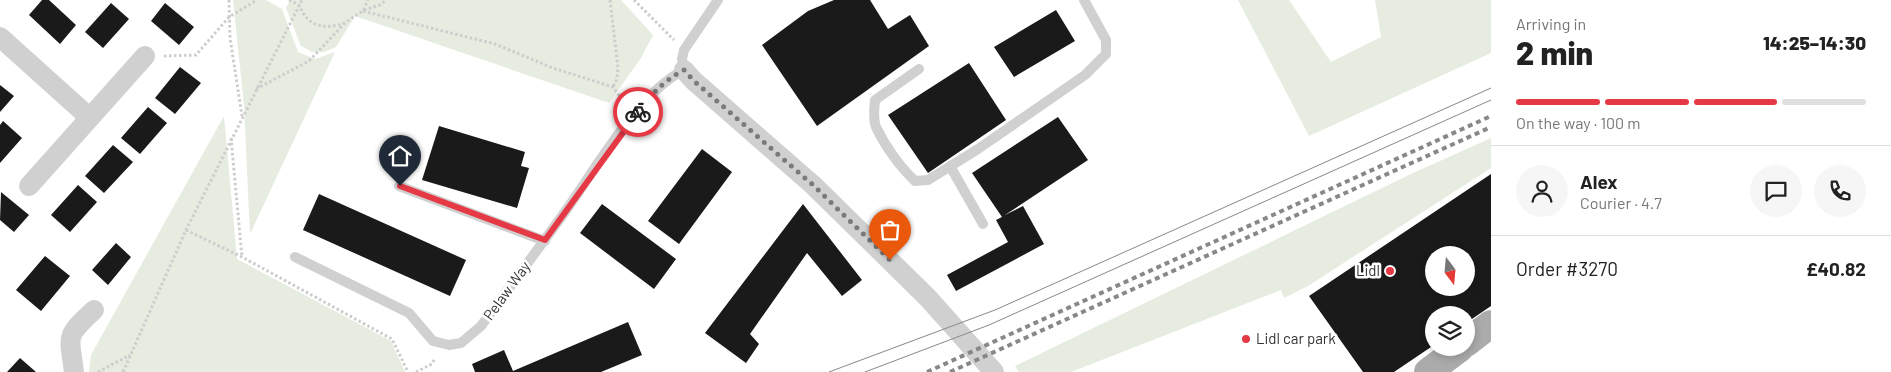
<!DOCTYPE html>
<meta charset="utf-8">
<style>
:root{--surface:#fff;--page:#f6f6f6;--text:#222;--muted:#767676;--line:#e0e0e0;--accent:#e63946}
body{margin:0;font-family:Barlow,sans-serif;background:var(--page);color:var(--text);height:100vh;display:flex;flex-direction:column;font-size:19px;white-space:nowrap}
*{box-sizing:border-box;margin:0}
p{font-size:16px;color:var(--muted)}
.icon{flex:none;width:28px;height:28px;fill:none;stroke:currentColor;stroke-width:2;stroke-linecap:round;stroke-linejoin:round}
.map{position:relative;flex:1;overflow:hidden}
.panel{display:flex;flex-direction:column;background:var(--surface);width:400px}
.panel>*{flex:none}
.needle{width:32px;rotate:164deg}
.controls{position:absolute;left:1425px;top:246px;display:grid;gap:10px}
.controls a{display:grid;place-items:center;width:50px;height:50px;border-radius:50%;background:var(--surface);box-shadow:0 2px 8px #0003;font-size:25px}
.pin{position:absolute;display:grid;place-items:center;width:42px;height:42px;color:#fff;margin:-51px -21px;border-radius:50% 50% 50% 0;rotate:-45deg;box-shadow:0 0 5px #0007}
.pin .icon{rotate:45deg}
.courier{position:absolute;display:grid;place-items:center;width:50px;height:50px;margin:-25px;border:4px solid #e63946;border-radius:50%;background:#fff;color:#222;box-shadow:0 1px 6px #0007}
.summary em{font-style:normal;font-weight:800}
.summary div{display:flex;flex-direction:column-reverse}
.summary{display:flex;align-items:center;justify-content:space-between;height:85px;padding:0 25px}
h1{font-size:32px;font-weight:800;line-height:38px}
.bar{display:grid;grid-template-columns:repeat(4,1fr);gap:8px 5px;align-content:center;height:60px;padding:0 25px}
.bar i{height:6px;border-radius:4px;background:var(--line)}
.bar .on{background:var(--accent)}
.bar p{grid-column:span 4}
.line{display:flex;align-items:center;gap:12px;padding:0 25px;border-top:1px solid var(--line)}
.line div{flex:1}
.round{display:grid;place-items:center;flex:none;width:52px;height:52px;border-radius:26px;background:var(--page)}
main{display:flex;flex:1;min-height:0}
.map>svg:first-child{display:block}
.green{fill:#e6ecdf}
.building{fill:#1a1a1a;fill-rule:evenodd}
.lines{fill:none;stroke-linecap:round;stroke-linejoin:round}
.path{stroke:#cdcdcd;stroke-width:3;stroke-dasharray:2.5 2.5;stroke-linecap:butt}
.service{stroke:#d0d0d0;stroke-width:10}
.minor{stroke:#d0d0d0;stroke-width:20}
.primary{stroke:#ababab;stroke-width:28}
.tram{stroke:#888;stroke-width:1}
.rail{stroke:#888;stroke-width:4;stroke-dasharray:5 4;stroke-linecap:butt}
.done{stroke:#7a7a7a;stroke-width:5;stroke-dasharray:0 9}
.route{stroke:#e63946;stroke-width:6}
.poi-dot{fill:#e63946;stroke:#fff;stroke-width:2}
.labels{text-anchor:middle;stroke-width:5;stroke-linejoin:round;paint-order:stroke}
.poi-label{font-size:15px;fill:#333;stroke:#fff;text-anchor:end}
.street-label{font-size:15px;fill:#333;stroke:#fff}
</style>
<main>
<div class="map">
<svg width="1491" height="372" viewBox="0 0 1491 372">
<rect width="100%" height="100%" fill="#fff"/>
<path class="green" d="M233 0H266L282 9 298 52 315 59 335 52 250 234 244 105Z
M290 0H621L653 35 641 58 609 103 355 16 336 47 324 52H312L301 46 286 8Z
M1238 0H1289L1331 62 1381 37 1375 0H1491V53L1309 136Z
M224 116 237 259 391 341 405 372H89L91 355Z
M1491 138V168L1308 286 1284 298 1281 290 1071 372H1019L1015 366 1411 174Z"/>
<path class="building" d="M42 0H49L76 25 60 44 29 15Z
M834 0H870L888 29 910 15 929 46 817 126 762 45 808 11Z
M111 3 129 19 103 48 85 32Z
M165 3 194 27 179 45 151 21Z
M1056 10 1075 41 1014 77 994 47Z
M969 63 1006 120 928 173 888 115Z
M180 67 201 83 175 114 155 98Z
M0 85 14 96 0 112Z
M148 107 167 123 140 154 121 138Z
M1058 117 1088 160 1005 215 1023 206 1044 244 956 291 947 275 1008 242 996 220 1002 217 972 173Z
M3 121 22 138 0 163V125Z
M439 126 525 152 521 166 529 168 517 208 422 180Z
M113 145 133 162 104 193 85 176Z
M702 149 732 172 679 244 648 221Z
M1491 174V306L1466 323V315H1434V345L1394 372H1363L1309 296ZM1434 255H1466V288H1434Z
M78 185 97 202 70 232 51 215Z
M1 192 29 215 14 232 0 220Z
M319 194 466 260 450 296 303 230Z
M602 204 676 259 654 289 580 233Z
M803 204 862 280 842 296 807 253 750 334 759 344 746 363 705 333Z
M116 243 131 257 108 285 92 270Z
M45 256 70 276 41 311 16 290Z
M628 322 642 355 601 372H475L472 364 504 350 513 371Z
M20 358 36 372H7Z"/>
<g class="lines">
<path class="path" d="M229 0 230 38 242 116
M289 0 299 5C308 27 324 30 345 23
M610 0 618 68 617 79 613 87
M634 0 674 40
M364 10 380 5 386 0
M363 11 495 44 553 68 613 87 625 104
M164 56 196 55 229 17 257 0
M256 89 309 61 346 22 363 11 368 0
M231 138 242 257
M186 230 242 257 392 339 408 372
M98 372 130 355
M123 372 186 230 302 0
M416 372 432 364 435 358"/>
<path class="service" d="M919 69 875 100C874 109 873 119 876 127 885 146 900 167 915 181L928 180 978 149 1085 75 1106 54V40L1084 0
M950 166 983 224
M399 186 545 241
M295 257 409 313 433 341 449 345 461 343 481 326C510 287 539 248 567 209 596 168 639 92 684 70L682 59 684 50 718 0"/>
<path class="minor" d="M0 37 90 118
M684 70 694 81 813 185 928 298 994 372
M29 186 145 56
M74 372C69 334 65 337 94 310"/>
<path class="primary" d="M1466 343 1491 324
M1428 372 1460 348"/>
<path class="tram" d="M829 372 995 310 1491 88
M865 372 989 325 1491 100"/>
<path class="rail" d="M927 372 1491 116
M950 372 1491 127"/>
</g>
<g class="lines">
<path class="done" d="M638 112C651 95 664 80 684 70L694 81 813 185 890 260"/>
<path class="route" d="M400 186 545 240 638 112"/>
</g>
<g class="poi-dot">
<circle cx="1390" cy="271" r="5"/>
<circle cx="1246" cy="339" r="5"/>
</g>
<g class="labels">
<g class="poi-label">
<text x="1380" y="276">Lidl</text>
<text x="1256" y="344" text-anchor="start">Lidl car park</text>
</g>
<g class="street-label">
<text transform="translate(507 291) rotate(-54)" y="5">Pelaw Way</text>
</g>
</g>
</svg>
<div class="controls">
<a><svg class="needle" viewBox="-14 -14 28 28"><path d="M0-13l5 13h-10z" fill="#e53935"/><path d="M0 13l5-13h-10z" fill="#767676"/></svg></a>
<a><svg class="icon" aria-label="layers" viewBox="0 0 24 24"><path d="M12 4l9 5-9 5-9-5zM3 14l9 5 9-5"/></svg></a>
</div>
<div class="pin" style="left:890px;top:260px;background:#ea580c"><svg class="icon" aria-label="bag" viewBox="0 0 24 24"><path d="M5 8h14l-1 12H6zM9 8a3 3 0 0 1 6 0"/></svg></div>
<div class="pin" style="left:400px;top:186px;background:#1f2937"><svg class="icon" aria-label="home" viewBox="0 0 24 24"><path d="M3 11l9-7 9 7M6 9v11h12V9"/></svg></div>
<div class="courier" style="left:638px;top:112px"><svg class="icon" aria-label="bike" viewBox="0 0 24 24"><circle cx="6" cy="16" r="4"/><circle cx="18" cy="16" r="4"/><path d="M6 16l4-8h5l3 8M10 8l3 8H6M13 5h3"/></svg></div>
</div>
<section class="panel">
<div class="summary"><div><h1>2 min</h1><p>Arriving in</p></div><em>14:25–14:30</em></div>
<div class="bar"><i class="on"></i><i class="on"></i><i class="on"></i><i></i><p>On the way · 100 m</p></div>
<div class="line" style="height:90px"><a class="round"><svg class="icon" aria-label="person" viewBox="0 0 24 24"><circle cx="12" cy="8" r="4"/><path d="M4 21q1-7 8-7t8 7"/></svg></a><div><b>Alex</b><p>Courier · 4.7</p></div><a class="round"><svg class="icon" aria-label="chat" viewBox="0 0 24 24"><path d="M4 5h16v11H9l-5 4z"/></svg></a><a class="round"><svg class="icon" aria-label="phone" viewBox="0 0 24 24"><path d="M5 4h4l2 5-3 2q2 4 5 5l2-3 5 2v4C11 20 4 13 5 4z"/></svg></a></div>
<div class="line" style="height:65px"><div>Order #3270</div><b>£40.82</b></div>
</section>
</main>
